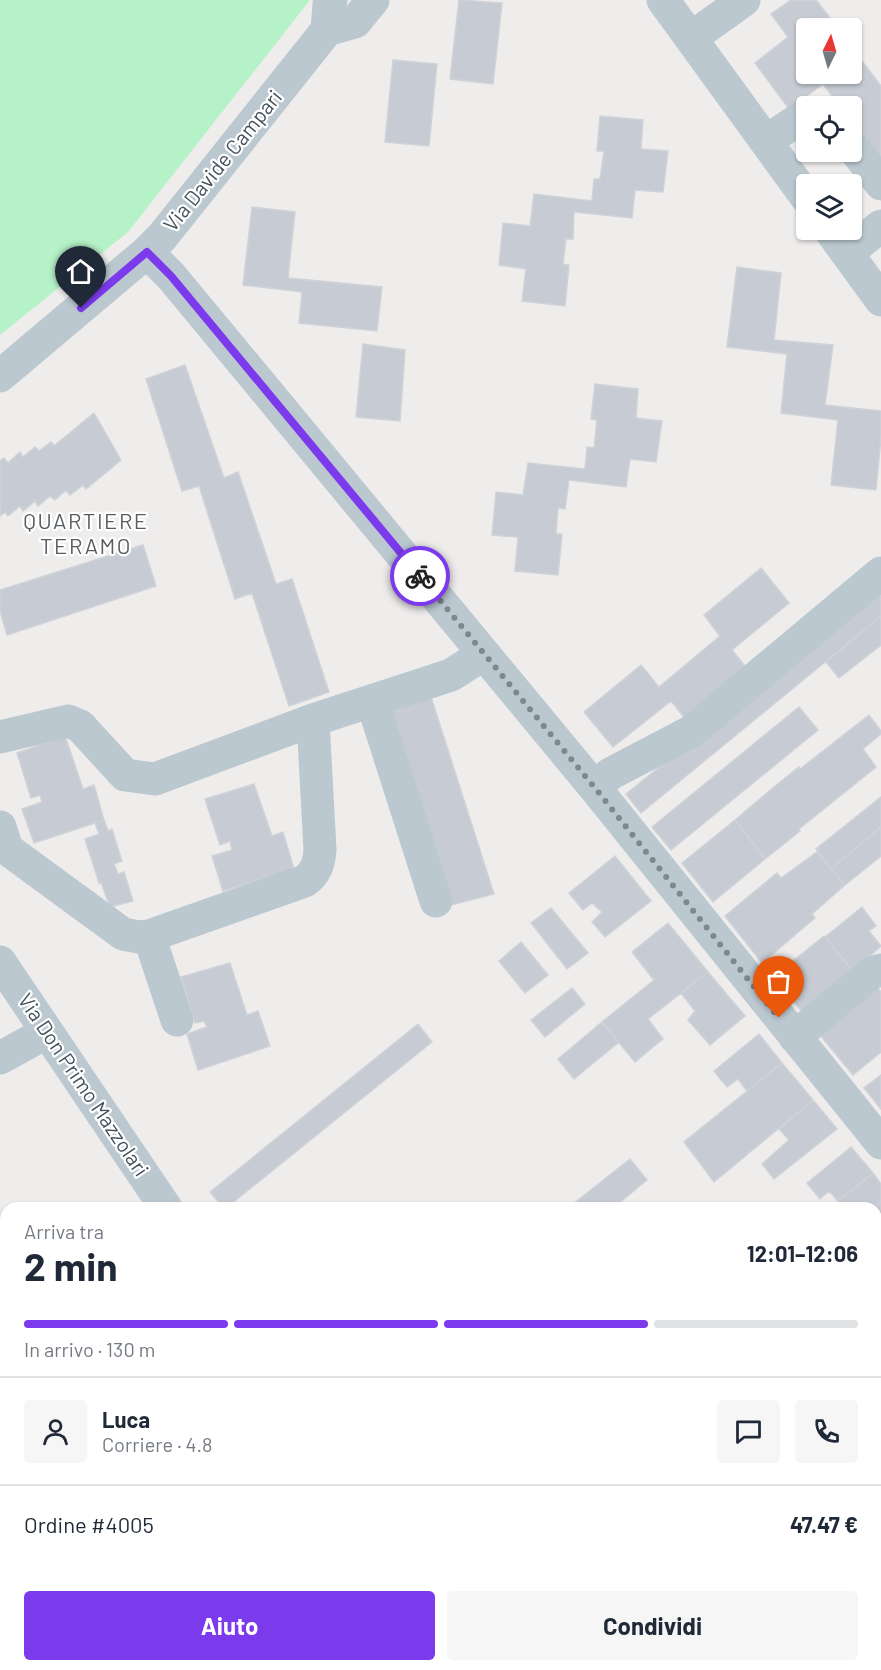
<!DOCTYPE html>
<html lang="it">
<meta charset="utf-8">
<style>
:root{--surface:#fff;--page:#f6f6f7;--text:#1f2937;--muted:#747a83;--line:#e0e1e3;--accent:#7c3aed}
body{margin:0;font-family:Barlow,sans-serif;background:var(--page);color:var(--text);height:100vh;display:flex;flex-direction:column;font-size:22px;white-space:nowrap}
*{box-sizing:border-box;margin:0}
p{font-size:20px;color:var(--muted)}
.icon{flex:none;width:33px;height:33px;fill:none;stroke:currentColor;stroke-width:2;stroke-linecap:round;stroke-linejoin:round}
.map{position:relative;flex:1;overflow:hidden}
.details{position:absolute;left:0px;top:1202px;width:882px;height:470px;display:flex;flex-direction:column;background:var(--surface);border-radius:18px 18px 0 0;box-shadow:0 2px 4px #0004}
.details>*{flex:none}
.needle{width:39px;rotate:5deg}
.tools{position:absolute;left:796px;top:18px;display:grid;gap:12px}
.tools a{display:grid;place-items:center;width:66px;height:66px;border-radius:6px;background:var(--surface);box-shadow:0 2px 4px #0004;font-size:30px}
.pin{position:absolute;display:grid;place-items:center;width:51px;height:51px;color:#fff;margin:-62px -26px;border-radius:50% 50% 50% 0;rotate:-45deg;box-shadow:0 0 6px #0007}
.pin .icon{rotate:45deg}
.courier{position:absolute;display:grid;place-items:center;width:60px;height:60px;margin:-30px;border:4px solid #7c3aed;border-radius:50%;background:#fff;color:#222;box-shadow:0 2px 8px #0007}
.summary em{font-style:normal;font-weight:700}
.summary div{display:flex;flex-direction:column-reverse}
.summary{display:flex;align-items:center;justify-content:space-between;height:102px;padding:0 24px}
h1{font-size:39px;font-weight:700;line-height:45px}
.bar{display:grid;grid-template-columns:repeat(4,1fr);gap:9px 6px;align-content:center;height:72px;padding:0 24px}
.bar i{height:8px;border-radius:4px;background:var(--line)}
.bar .active{background:var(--accent)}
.bar p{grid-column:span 4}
.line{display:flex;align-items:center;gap:15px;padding:0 24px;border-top:2px solid var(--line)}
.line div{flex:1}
.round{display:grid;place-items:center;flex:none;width:63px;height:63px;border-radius:6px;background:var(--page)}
.cta{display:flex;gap:12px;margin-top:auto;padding:12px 24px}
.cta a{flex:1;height:69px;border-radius:6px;background:var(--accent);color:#fff;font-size:24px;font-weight:700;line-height:69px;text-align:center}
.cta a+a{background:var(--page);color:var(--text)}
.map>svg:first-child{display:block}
.green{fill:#b5f2c8}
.building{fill:#c7cbd3;stroke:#cfd3d9;stroke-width:1.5}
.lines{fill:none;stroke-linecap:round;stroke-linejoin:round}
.minor{stroke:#bbc8d0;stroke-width:33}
.done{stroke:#7f888e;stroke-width:6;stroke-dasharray:0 10.8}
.route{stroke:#7c3aed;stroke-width:8}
.labels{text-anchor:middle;stroke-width:4.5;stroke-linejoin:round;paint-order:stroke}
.street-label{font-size:21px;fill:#43525b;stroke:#fff}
.neighbourhood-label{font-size:22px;letter-spacing:1.5px;fill:#585d62;stroke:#fff}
</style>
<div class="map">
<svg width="881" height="1670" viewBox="0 0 881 1670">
<rect width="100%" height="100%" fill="#efecec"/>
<path class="green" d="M0 0H310L128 232 0 335Z
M6 1514V1665H430L433 1670H0V1518Z"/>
<path class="building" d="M459 0 502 3 493 84 450 79Z
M791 0H816L838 28H807V74H852V48L881 86V162L852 123V106H840L823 84 789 109 755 63 788 37 771 14Z
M393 60 437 64 429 146 385 142Z
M600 116 643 120 641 149 668 151 663 192 635 190 632 218 574 212 573 239H566L563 264 569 265 565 306 522 301 526 269 499 265 503 223 530 226 534 194 592 201 594 179H600L604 151H597Z
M252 207 295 212 288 278 382 287 377 331 299 323 302 292 243 285Z
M737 267 781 273 774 340 833 345 825 405 881 411V437L876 490 831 485 838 420 781 413 787 354 727 347Z
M363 344 405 350 400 421 356 417Z
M185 365 224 478 238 472 276 584 292 579 329 692 289 706 252 593 235 599 199 486 182 491 146 379Z
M595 384 638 389 636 418 662 421 656 462 630 459 626 487 569 480 565 509 558 508 556 534H562L558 575 515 571 518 537 492 535 496 492 523 495 528 463 585 469 587 447 594 448 597 420 591 419Z
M94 413 121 460 86 489 83 485 70 495 66 490 55 500 50 496 38 506 35 501 23 511 20 506 8 516 5 512 0 516V461L4 458 8 463 20 452 23 457 35 447 39 451 51 442 54 446Z
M143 545 156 586 7 635 0 611V590Z
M761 568 789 603 732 650 749 671 687 721 671 701 613 747 584 712 641 665 659 687 720 636 704 615Z
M881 587V616L641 813 626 794Z
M881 616V645L839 678 826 662Z
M431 697 494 894 451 905 389 713Z
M799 707 818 730 671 850 652 827Z
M869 715 881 731V734L863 749 876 767 799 829 800 831 765 859 735 820 774 787 799 767 800 769Z
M65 736 83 789 94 785 104 820 34 843 22 809 42 802 40 795 31 798 17 753Z
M254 784 272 836 283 832 294 869 223 891 212 856 232 850 230 841 220 845 205 799Z
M881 797V827L831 869 816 849Z
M104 820 108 831 112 829 122 861 114 864 118 874 124 872 133 901 110 907 101 882 99 883 85 839 99 834 95 823Z
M735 820 765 859 713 902 682 863Z
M881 827V856L845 885 831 869Z
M817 852 845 885 812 914 815 918 762 963 725 916 777 873 781 878Z
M615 856 651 901 605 937 592 922 602 912 592 903 583 910 569 893Z
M862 907 876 926 869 931 881 946 853 971 825 937Z
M551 908 588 953 567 969 531 923Z
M668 923 708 972 648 1019 663 1039 635 1062 602 1022 654 980 632 952Z
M824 936 853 971 804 1014 773 977Z
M521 942 548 975 525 993 499 961Z
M230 963 247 1015 258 1011 270 1046 198 1070 187 1034 207 1027 204 1021 195 1023 181 977Z
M708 972 745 1016 710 1045 688 1020 695 1011 681 993Z
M873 982 881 992V1052L853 1075 815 1029Z
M572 988 585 1004 545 1037 531 1020Z
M602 1022 619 1042 574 1079 558 1059Z
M418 1024 432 1042 226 1208H224L210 1192Z
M759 1034 782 1063 747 1091 738 1079 727 1087 714 1071Z
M782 1063 813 1100 714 1182 684 1142Z
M881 1075V1109L864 1088Z
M813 1100 837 1129 774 1179 762 1164 789 1140 779 1129Z
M851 1147 873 1173 838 1201 829 1191 820 1199 807 1183Z
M630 1159 647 1180 613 1208H568Z
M873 1173 881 1184V1201L873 1208H830Z
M881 1201V1240L876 1244V1208H873Z
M881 1263V1286L876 1280V1267Z
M876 1280 881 1286V1294L876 1298Z
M881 1356V1386L876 1390V1360Z
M0 1360 6 1364V1423L0 1419Z
M881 1593V1670H807L803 1665H876V1597Z
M626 1665H648L653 1670H620Z"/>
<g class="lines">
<path class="minor" d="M663 0 807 198
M327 30 329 4 331 0
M691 38 744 0
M766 141 807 114
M852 146 881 184
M830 230 881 300
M147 252 171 276 595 788 881 1143
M847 253 881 226
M0 376 147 252 162 237 327 30 355 22 373 0
M372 701 436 901
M0 737 68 721 80 726 125 775 155 779 313 720 451 675 484 654
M595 788 610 774 692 731 881 573
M0 827 7 849 123 934 139 937 149 936 305 881C316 873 319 863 320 850L313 720
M149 936 177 1020
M0 962 166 1208
M795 1037 871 973 881 970
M0 1058 47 1032
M876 1247 881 1243
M0 1307 6 1325
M0 1435 6 1440
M291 1665 298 1670
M473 1665 477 1670
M327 1670 331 1665"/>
</g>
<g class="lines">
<path class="done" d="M420 576 595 788 779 1018"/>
<path class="route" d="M81 308 147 252 171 276 420 576"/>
</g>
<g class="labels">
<g class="street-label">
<text transform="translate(223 161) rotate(-51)" y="7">Via Davide Campari</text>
<text transform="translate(83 1085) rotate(56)" y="7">Via Don Primo Mazzolari</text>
</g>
<g class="neighbourhood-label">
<text x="86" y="529">QUARTIERE<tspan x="86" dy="25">TERAMO</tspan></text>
</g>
</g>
</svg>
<div class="tools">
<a><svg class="needle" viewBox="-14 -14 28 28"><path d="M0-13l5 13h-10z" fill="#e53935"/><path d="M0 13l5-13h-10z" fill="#747a83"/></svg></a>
<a><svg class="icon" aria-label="locate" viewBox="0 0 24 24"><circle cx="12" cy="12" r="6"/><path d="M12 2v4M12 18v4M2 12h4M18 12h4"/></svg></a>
<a><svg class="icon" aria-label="layers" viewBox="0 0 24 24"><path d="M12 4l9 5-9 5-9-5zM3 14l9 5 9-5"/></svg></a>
</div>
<div class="pin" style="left:779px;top:1018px;background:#ea580c"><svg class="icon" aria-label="bag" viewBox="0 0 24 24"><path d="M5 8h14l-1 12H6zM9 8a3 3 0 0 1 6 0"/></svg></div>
<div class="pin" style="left:81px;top:308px;background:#1f2937"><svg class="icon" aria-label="home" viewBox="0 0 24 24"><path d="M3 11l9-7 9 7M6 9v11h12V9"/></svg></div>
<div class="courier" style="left:420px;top:576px"><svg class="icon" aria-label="bike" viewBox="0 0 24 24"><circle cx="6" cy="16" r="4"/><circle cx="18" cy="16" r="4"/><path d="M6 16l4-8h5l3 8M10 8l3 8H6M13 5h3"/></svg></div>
<section class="details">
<div class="summary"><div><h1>2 min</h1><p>Arriva tra</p></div><em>12:01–12:06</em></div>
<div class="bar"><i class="active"></i><i class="active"></i><i class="active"></i><i></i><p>In arrivo · 130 m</p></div>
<div class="line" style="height:108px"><a class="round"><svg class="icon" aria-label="person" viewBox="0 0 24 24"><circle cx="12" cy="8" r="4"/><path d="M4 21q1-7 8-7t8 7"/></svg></a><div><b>Luca</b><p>Corriere · 4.8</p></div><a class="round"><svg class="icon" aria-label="chat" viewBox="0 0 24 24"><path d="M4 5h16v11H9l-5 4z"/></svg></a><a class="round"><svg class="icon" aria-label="phone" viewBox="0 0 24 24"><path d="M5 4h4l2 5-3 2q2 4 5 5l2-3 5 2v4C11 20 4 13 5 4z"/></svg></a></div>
<div class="line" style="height:78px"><div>Ordine #4005</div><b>47.47 €</b></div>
<div class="cta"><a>Aiuto</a><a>Condividi</a></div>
</section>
</div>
